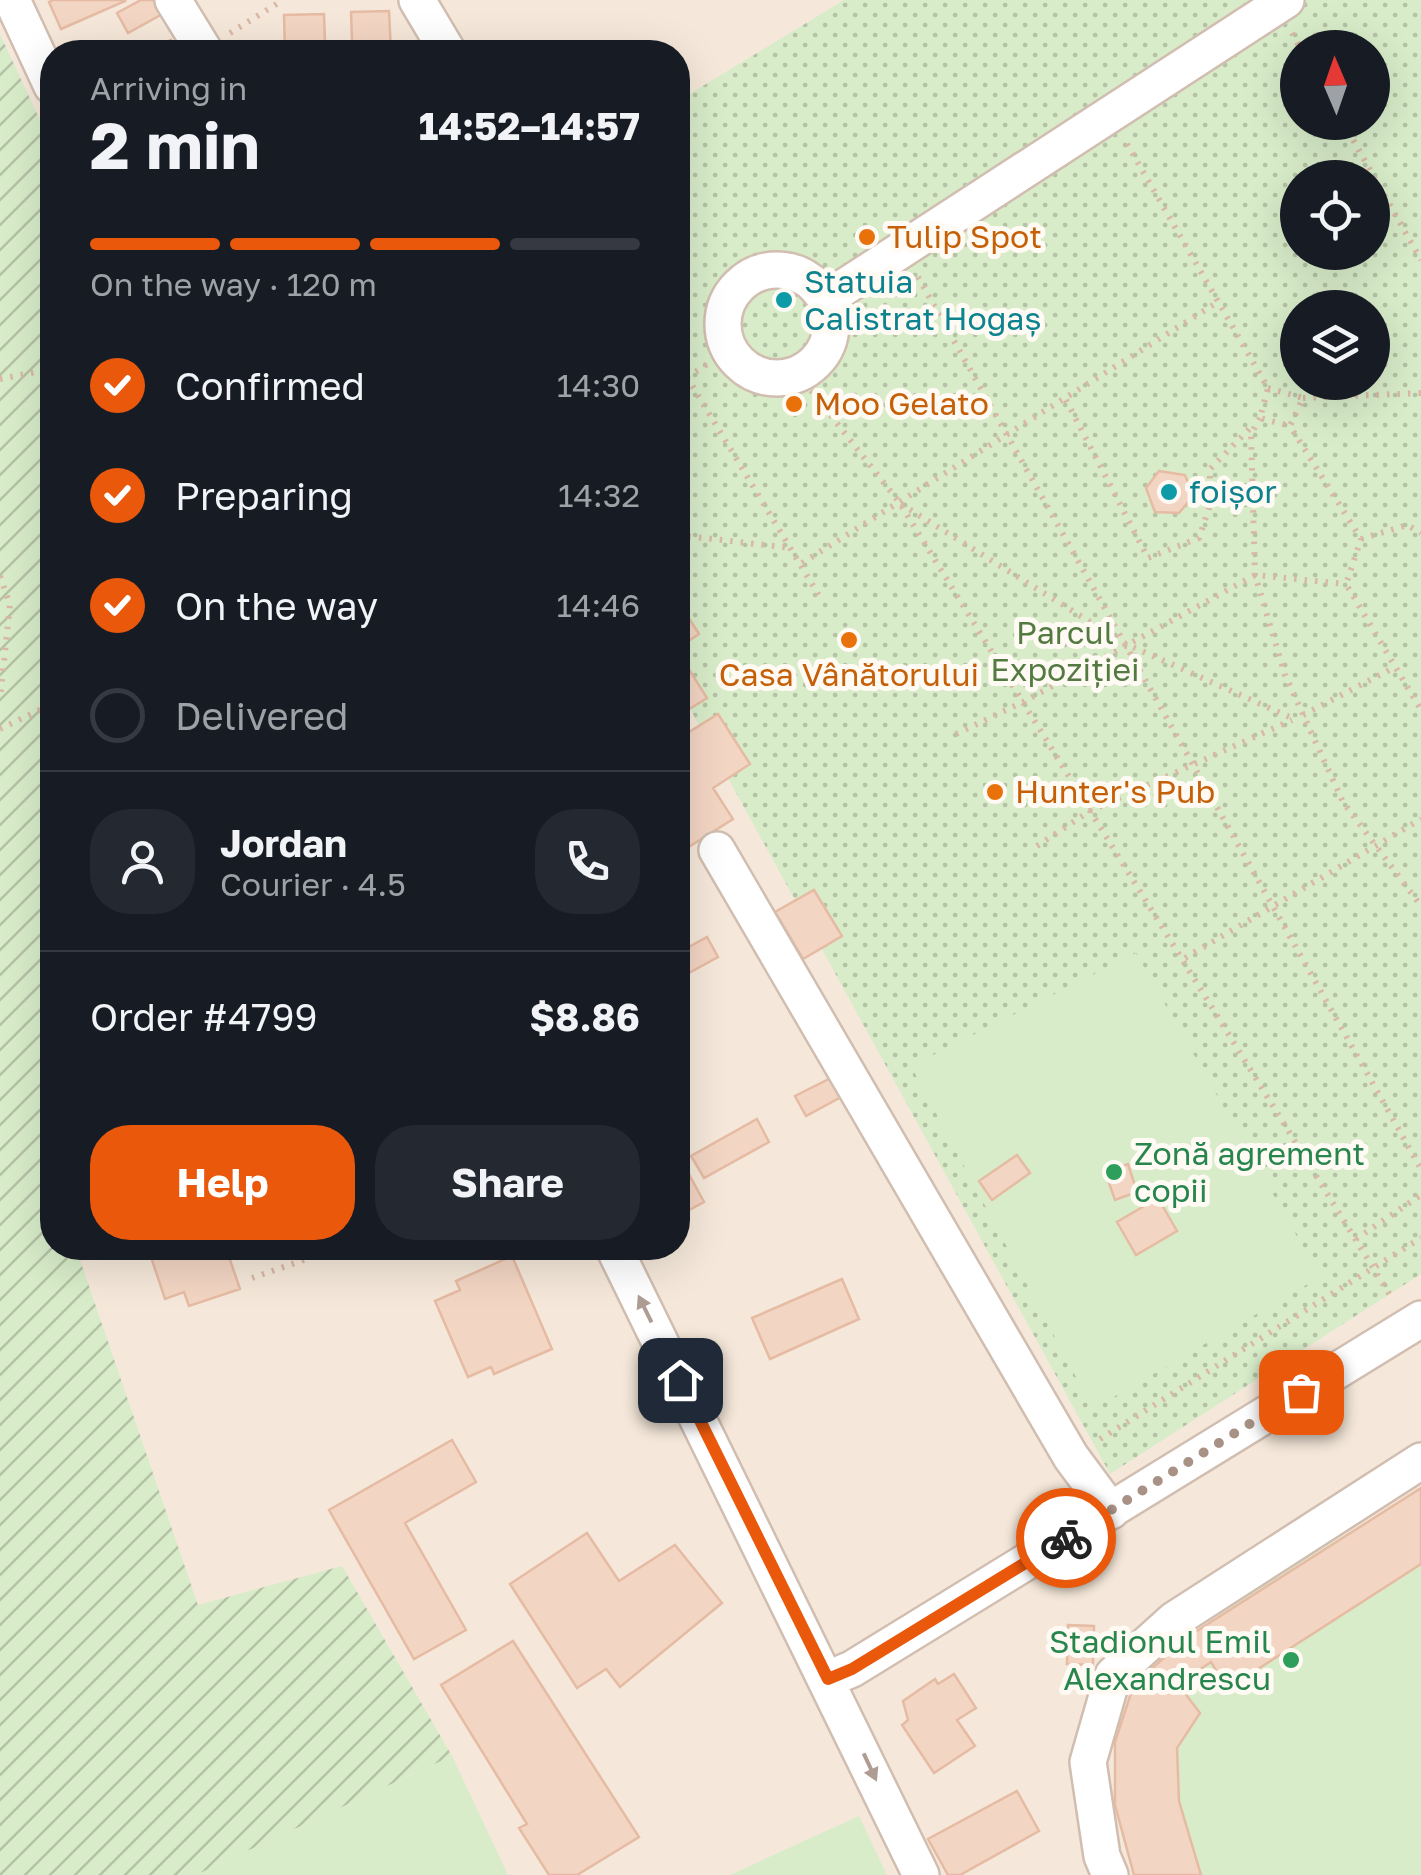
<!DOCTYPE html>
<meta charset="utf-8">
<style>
:root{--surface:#171b24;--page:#242831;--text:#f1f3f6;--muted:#9ea1a6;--line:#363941;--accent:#ea580c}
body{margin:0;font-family:"Golos Text",sans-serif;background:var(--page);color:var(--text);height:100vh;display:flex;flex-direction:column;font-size:38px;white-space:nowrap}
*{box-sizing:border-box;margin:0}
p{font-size:32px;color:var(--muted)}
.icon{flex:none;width:55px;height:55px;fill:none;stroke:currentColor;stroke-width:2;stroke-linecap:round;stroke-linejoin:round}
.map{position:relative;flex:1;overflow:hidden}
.drawer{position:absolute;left:40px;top:40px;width:650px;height:1220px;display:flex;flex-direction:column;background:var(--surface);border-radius:40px;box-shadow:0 10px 40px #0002}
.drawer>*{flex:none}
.needle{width:65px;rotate:358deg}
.controls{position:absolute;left:1280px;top:30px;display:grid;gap:20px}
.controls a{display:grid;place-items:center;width:110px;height:110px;border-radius:50%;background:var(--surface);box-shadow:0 10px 40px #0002;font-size:50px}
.pin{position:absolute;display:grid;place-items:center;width:85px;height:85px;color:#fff;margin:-42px;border-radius:20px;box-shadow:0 5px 15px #0006}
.courier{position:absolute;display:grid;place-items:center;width:100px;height:100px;margin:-50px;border:8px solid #ea580c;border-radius:50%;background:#fff;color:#222;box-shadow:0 2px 12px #0007}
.headline em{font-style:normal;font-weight:700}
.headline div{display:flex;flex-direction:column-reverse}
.headline{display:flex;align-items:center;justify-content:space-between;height:170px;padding:0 50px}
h1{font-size:65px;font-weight:700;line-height:75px}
.bar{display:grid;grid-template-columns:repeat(4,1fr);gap:15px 10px;align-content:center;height:120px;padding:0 50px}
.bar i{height:12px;border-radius:8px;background:var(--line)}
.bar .on{background:var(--accent)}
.bar p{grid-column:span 4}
.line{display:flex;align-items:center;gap:25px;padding:0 50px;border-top:2px solid var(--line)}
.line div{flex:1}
.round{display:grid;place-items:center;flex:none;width:105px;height:105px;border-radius:40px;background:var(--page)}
ol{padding:0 50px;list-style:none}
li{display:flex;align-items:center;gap:30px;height:110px}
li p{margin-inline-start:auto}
li .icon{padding:10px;border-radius:50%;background:var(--accent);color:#fff;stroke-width:4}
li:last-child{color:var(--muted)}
li i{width:55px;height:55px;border:5px solid var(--line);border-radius:50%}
.cta{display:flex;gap:20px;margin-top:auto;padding:20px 50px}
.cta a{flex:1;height:115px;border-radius:40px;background:var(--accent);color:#fff;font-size:40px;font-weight:700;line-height:115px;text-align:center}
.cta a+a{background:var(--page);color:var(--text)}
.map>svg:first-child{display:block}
.residential{fill:#f5e8da;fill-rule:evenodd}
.park{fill:url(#park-dots);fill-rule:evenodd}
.garden{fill:url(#garden-furrows)}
.pitch{fill:#d8ecc9}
.building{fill:#f3d5c3;stroke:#e6bba3;stroke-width:2.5}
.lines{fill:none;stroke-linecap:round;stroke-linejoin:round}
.minor-casing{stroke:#d1beb0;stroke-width:40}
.path{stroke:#d9b8a5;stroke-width:6;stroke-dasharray:2.5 8;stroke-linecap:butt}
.minor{stroke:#fff;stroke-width:35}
.oneway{fill:#af9d94}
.done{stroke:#a89285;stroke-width:10;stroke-dasharray:0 18}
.route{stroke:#ea580c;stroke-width:12}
.food-dot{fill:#e8710a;stroke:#fffaf3;stroke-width:4}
.culture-dot{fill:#0f9aa8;stroke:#fffaf3;stroke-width:4}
.leisure-dot{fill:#2e9e5b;stroke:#fffaf3;stroke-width:4}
.labels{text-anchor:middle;stroke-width:10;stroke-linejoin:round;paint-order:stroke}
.food-label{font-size:32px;fill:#c56008;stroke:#fffaf3;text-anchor:start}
.culture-label{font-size:32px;fill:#0d838f;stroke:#fffaf3;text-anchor:start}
.park-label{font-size:32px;fill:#537a41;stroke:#fffaf3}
.leisure-label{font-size:32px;fill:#27864d;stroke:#fffaf3;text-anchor:start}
</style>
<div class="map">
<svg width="1421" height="1875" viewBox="0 0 1421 1875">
<defs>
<pattern id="park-dots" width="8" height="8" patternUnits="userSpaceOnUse" patternTransform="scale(2.5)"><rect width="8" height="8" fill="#d8ecc9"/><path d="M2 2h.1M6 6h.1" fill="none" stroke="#b4c2a5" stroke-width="1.8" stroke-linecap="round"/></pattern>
<pattern id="garden-furrows" width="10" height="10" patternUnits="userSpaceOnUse" patternTransform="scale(2.5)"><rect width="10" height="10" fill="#d8ecc9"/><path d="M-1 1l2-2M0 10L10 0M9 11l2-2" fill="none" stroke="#b4c2a5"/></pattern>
</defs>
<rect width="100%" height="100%" fill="#fdf6ec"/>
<path class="residential" d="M0 0H1421V1875H0ZM1298 48H1372V122H1298ZM52 52H678V1248H52ZM1298 178H1372V252H1298ZM1298 308H1372V382H1298Z"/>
<path class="park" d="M844 0H1421V1274L1110 1474 678 687V101ZM1298 48H1372V122H1298ZM1298 178H1372V252H1298ZM1298 308H1372V382H1298Z"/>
<path class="garden" d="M0 34 52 146V1248H76L198 1605 342 1566 452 1756 196 1875H0Z"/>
<path class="pitch" d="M1136 953 1320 1277 1093 1409 911 1066Z
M1421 1488V1875H1134C1111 1816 1106 1747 1132 1688 1151 1648 1371 1520 1421 1488Z
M452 1756 508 1875H196Z
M859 1816 887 1875H730Z"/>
<path class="building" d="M53 0H124L125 1 61 29 49 2Z
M141 0H160L166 12 128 33 117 13Z
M389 11 391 52H285L284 15 324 14 325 42 352 41 351 12Z
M171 40 177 52H145Z
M1159 471 1185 475 1193 496 1179 513 1155 512 1146 488Z
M681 606 699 634 678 648V609Z
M678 652 707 698 678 716 689 732 718 714 750 764 713 788 733 819 687 848 678 833Z
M814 890 842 936 803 959 775 912Z
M707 937 718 957 678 979V953Z
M833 1077 843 1096 806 1116 795 1096Z
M757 1119 769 1142 704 1178 691 1156Z
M678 1154 704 1202 678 1216Z
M1017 1155 1030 1173 992 1200 979 1181Z
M1128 1164 1137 1192 1115 1200 1105 1172Z
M1158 1198 1177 1231 1136 1255 1117 1222Z
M148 1248H226L240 1289 189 1306 184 1292 165 1299Z
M512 1256 552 1349 494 1374 491 1367 468 1377 435 1301 460 1290 456 1281Z
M842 1279 859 1319 770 1359 752 1318Z
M452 1440 476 1482 405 1523 466 1630 414 1659 329 1510Z
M1421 1488V1564L1227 1689 1211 1662 1178 1684 1200 1713 1177 1748 1179 1801 1201 1875H1134L1115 1805V1742L1134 1684 1189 1636Z
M587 1533 619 1581 675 1545 722 1603 620 1687 606 1669 577 1688 510 1584Z
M1068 1625 1094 1626 1093 1665 1067 1664Z
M513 1641 639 1837 577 1875H549L519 1828 527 1824 441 1685Z
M954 1674 976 1708 957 1720 975 1746 934 1773 902 1725 908 1720 903 1701 935 1679 938 1684Z
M1017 1791 1039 1831 960 1875H948L928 1839Z"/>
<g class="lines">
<defs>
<path id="minor" d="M12 0 52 86
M173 0 205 52
M417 0 448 52
M723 324a54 54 0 1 1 108 0a54 54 0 1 1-108 0Z
M826 299 1286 0
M717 850 1071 1457 1111 1511
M614 1248 921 1875
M828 1679 852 1669 1421 1319
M1110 1875 1102 1856 1088 1762 1113 1675 1174 1620 1421 1461"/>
</defs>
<use href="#minor" class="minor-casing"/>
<path class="path" d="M230 33 283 0
M1292 33 1300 48
M1343 122 1421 260
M1127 144 1268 388 1260 418 1290 426
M918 277 1421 1169
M798 374 899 502 1393 1300
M687 377 821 599
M0 379 52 369
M678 383 729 350
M1268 388 1303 398 1290 426 1361 539 1346 584 1421 710
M1303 398 1421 393
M1066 400 1148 558 1199 538 1210 505V469L1252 426
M1260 418 1251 434 1255 575 1285 675 1343 802 1421 906
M901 504 1124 643 1294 719
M678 535 791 548
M1361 539 1407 525 1421 533
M802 563 1218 302
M0 576 10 605 0 699
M1303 715 1395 667
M0 729 52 704
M956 734 1023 702 1255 575 1346 584
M1037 846 1090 811 1292 720
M1185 958 1421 819
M1356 1239 1421 1195
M252 1278 338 1248
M1100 1439 1421 1238"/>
<use href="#minor" class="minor"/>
</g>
<defs><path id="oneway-solid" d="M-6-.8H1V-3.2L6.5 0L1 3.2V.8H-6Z" transform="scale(2.5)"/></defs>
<g class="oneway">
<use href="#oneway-solid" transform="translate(645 1309) rotate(-116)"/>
<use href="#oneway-solid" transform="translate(870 1767) rotate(65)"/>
</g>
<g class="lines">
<path class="done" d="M1066 1538 1301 1392"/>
<path class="route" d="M680 1380 828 1679 852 1669 1066 1538"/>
</g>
<g class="food-dot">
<circle cx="867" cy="237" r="10"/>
<circle cx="794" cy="404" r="10"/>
<circle cx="849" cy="640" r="10"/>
<circle cx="995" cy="792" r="10"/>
</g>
<g class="culture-dot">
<circle cx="784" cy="300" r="10"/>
<circle cx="1169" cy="492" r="10"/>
</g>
<g class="leisure-dot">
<circle cx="1114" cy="1172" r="10"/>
<circle cx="1291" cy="1660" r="10"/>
</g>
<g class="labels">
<g class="food-label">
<text x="887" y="248">Tulip Spot</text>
<text x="814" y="415">Moo Gelato</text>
<text x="849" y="686" text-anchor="middle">Casa Vânătorului</text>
<text x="1015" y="803">Hunter's Pub</text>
</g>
<g class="culture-label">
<text x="804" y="293">Statuia<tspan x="804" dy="37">Calistrat Hogaș</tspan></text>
<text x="1189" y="503">foișor</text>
</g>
<g class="park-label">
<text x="1065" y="644">Parcul<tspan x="1065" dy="37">Expoziției</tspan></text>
</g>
<g class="leisure-label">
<text x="1134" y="1165">Zonă agrement<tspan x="1134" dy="37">copii</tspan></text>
<text x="1271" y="1653" text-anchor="end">Stadionul Emil<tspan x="1271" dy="37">Alexandrescu</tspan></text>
</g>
</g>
</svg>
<div class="controls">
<a><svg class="needle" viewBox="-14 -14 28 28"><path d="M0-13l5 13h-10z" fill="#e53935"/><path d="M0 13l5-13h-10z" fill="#9ea1a6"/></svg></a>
<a><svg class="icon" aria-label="locate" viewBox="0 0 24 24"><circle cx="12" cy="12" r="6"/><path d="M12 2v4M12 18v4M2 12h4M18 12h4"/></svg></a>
<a><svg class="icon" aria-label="layers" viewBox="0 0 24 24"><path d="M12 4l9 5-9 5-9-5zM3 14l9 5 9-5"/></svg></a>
</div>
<div class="pin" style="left:1301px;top:1392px;background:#ea580c"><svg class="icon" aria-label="bag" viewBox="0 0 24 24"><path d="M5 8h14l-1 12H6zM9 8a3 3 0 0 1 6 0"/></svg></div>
<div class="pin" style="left:680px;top:1380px;background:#1f2937"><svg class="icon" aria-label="home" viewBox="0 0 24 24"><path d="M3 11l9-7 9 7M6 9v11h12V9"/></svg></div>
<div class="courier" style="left:1066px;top:1538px"><svg class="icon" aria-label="bike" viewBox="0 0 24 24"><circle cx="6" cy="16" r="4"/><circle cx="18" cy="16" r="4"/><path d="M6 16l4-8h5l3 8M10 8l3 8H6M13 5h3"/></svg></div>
<section class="drawer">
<div class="headline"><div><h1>2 min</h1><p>Arriving in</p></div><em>14:52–14:57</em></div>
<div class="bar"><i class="on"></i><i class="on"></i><i class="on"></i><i></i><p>On the way · 120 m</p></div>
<ol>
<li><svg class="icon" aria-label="check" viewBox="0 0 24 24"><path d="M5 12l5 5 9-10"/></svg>Confirmed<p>14:30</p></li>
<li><svg class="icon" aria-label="check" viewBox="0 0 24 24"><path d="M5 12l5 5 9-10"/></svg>Preparing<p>14:32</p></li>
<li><svg class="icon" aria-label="check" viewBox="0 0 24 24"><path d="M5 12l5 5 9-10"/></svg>On the way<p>14:46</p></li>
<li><i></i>Delivered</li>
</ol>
<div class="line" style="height:180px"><a class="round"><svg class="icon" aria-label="person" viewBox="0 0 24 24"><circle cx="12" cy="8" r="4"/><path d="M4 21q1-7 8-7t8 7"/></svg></a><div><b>Jordan</b><p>Courier · 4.5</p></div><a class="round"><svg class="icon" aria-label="phone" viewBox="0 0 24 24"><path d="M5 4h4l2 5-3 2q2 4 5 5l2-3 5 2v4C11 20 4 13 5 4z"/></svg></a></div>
<div class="line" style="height:130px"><div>Order #4799</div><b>$8.86</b></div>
<div class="cta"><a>Help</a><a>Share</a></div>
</section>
</div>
